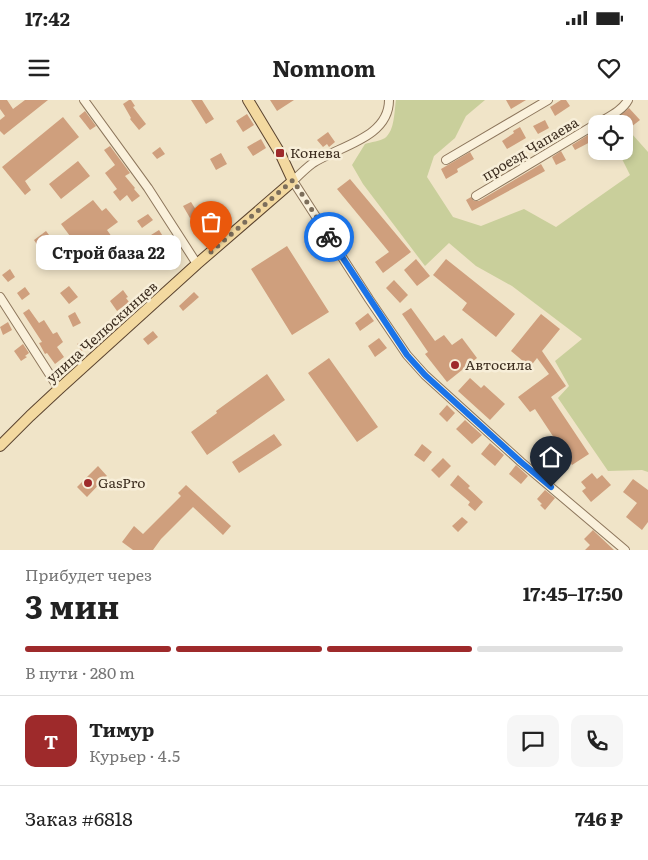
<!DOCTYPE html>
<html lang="ru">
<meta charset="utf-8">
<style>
:root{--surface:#fff;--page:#f6f6f6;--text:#222;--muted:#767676;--line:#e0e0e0;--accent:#9e2a2b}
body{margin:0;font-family:Literata,serif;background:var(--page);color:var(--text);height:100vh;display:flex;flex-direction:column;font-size:19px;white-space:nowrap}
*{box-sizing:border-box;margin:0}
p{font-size:16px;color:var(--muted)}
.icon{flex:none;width:28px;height:28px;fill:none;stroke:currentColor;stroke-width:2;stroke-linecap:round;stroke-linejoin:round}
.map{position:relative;height:450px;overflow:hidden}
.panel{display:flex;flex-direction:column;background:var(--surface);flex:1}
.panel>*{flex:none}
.fabs{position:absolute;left:588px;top:15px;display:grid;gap:10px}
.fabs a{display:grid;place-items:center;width:45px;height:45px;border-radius:10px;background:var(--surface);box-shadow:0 2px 8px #0003;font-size:25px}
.pin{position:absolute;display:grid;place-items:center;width:42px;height:42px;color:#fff;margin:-51px -21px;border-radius:50% 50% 50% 0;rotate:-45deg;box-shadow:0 0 5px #0007}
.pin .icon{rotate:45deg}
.courier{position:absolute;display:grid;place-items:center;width:50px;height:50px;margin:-25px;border:4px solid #1a73e8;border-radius:50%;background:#fff;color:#222;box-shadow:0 1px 6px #0007}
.bubble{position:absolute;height:35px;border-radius:10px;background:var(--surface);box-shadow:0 2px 8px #0003;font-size:16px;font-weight:700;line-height:35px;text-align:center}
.headline em{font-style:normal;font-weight:700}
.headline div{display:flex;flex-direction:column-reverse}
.headline{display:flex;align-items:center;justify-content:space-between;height:85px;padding:0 25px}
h1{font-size:32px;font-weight:700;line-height:38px}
.bar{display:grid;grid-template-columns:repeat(4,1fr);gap:8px 5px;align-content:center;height:60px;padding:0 25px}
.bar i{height:6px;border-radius:4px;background:var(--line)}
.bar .selected{background:var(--accent)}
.bar p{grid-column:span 4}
.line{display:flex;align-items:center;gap:12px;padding:0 25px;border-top:1px solid var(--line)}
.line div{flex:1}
.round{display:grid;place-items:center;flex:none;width:52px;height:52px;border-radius:10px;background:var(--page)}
.status{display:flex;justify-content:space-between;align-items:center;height:35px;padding:0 25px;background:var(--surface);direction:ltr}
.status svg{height:14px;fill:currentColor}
header{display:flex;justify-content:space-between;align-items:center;height:65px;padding:0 25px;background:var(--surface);font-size:22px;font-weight:700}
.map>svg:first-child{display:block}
.green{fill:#c9cf9b}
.building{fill:#cf9f7d}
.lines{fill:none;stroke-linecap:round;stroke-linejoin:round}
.minor-casing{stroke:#8d765c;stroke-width:10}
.major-casing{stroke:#5b4430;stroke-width:12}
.minor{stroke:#faf1dc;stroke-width:8}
.major{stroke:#f3d9a0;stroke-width:10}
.done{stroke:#7c6e5b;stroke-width:5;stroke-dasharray:0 9}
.route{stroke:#1a73e8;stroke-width:6}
.poi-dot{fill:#9e2a2b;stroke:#f7eed8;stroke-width:2}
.labels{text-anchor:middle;stroke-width:5;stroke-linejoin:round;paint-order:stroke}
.street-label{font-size:14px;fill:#3d2e20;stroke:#f7eed8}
.poi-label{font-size:14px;fill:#3d2e20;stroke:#f7eed8;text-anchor:start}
</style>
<div class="status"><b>17:42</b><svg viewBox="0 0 49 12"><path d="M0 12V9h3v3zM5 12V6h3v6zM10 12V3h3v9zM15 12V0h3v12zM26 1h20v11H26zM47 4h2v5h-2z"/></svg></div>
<header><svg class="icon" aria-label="menu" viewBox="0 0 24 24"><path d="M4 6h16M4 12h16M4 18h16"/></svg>Nomnom<svg class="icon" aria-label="heart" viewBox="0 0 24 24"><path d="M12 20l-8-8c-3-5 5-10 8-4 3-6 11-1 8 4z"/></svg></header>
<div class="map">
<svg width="648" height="450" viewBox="0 0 648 450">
<rect width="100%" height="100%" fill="#f0e4c8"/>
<path class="green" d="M396 0H485L466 16 455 38 434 56 427 77 453 117 481 126 524 109 556 127 630 75 618 51H624V25L648 52V372L642 370 608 371 558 298 569 286 555 261 582 239 512 186 476 166 449 143 425 166 363 84 352 65 365 44C371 42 380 41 385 38 395 30 394 12 396 0Z"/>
<path class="building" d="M0 0H7L13 9 25 0H48L4 35 0 31V20L5 16 0 9Z
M129 0H131L135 6 133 7 146 24 139 30 130 19 131 18 123 4Z
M191 0H202L214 19 206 24Z
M270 0H294L277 11Z
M506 0H526L511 9Z
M561 0H566L570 6 555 16 550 7Z
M629 8 640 20 631 27 621 15Z
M85 11 96 26 90 30 79 16Z
M247 14 254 25 243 32 236 21Z
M63 17 79 37 25 81 31 90 25 95 2 67Z
M545 20 549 28 538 34 533 26Z
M520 27 526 38 507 49 502 41 514 33 513 31Z
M596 30V39L575 50 572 45Z
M328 32 335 42 329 47 327 44 323 47 317 40Z
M261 39 266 48 253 56 247 47Z
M110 46 130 73 125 76 135 88 134 89 140 96 132 102 127 95 120 101 113 92 117 89 105 73 115 65 104 50Z
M160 47 165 54 157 59 152 53Z
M561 51 566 60 556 65 552 57Z
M470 52 474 59 457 69 458 72 446 79 441 69Z
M221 53 227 64 216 70 210 59Z
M78 61 90 76 61 99 49 84Z
M541 64 545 71 472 111 466 100 471 97 474 101H479Z
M350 79 411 152 383 173 375 162 389 152 337 89Z
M93 100 102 111 106 108 118 122 107 130 117 144 109 149 99 137 85 147 95 162 86 168 85 166 83 168 77 160 82 156 68 138 70 136 61 124Z
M191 102 198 113 190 118 183 106Z
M148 114 153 120 142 128 137 121Z
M204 126 210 135 201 140 196 130Z
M159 130 164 138 147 147 143 140Z
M46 131 52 139 40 149 34 140Z
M175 141 180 148 172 154 167 147Z
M287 146 329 212 292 235 251 169Z
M416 159 430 176 417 186 404 170Z
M446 159 515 214 496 237 462 210 467 203 433 175Z
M10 169 15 177 8 182 2 175Z
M394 180 408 195 400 203 386 188Z
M69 186 78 197 69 204 60 193Z
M25 187 30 194 22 200 17 193Z
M123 190 128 197 126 198 129 202 117 211 110 201Z
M194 192 199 197 183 211 179 206Z
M411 208 435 241 444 235 452 245 462 238 477 258 447 282 425 254 428 252 402 214Z
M29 209 39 223 44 220 53 234 57 232 63 242 57 247 64 257 55 264 47 253 45 254 39 243 42 242 23 213Z
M75 212 81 223 73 227 68 216Z
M368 213 374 221 360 231 355 223Z
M541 214 560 229 542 251 566 286 551 297 589 354 572 365 535 309 530 312 518 297 549 274 537 258 530 267 511 251Z
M8 222 12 230 3 235 0 227Z
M153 231 158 237 148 245 143 239Z
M90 237 94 245 81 251 77 244Z
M379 238 387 248 375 257 368 246Z
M23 244 29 253 25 256 27 257 21 261 14 251Z
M329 258 378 327 357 342 308 273Z
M267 274 285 300 207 355 191 332 217 313 216 311Z
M470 278 481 288 484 285 505 304 490 320 458 291Z
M447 305 455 313 447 322 439 314Z
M465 320 482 335 472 344 456 329Z
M274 334 282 345 239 373 232 362Z
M490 343 504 355 495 366 481 354Z
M422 344 432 352 424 362 414 355Z
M443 358 451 366 439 378 431 370Z
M516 365 528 376 521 384 509 374Z
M98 366 107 376 87 397 77 387Z
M592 373 597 379 602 375 611 385 591 402 582 391 586 388 581 382Z
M458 375 470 386 468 388 483 402 475 411 468 405 470 402 450 385Z
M633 379 648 390V422L642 430 626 417 637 403 623 392Z
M186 385 231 426 223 435 193 407 161 439 153 450H133L122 442 134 426 143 434 181 396 178 393Z
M545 390 555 398 545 410 540 405 542 404 537 399Z
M462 417 468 422 458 432 452 426Z
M593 430 596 433 614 450H585L590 445 584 439Z"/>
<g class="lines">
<defs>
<path id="minor" d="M84 0 148 88 197 164
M389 0C389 38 339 46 313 63 306 68 299 75 293 81L369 199 407 255 425 275 521 362 625 450
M597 24C608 17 622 11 628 0
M446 60 548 0
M476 96 596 24
M0 197 59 289"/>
<path id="major" d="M0 346 30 316 59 289 197 164 293 81 280 53 248 0"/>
</defs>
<use href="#minor" class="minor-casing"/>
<use href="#major" class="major-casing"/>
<use href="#minor" class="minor"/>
<use href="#major" class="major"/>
</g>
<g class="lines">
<path class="done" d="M211 152 293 80 329 137"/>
<path class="route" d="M329 137 407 255 425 275 521 362 551 387"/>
</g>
<g class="poi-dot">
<rect x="275" y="48" width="10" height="10" rx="2.5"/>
<circle cx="455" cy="265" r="5"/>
<circle cx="88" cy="383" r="5"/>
</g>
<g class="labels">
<g class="street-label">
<text transform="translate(530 49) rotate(-31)" y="5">проезд Чапаева</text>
<text transform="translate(102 232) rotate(-42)" y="5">улица Челюскинцев</text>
</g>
<g class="poi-label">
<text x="290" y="58">Конева</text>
<text x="465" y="270">Автосила</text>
<text x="98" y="388">GasPro</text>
</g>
</g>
</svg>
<div class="fabs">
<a><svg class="icon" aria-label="locate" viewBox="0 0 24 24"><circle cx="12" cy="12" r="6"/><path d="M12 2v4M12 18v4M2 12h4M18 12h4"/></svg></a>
</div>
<div class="pin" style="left:211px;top:152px;background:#ea580c"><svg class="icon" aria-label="bag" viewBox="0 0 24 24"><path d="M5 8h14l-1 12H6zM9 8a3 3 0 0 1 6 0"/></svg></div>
<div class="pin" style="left:551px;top:387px;background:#1f2937"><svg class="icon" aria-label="home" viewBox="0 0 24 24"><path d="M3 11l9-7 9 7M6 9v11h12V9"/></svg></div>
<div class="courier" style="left:329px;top:137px"><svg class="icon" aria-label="bike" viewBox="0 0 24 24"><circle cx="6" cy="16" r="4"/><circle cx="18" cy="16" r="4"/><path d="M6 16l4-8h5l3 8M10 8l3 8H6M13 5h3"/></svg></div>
<div class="bubble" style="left:36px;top:135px;width:145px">Строй база 22</div>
</div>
<section class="panel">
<div class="headline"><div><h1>3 мин</h1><p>Прибудет через</p></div><em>17:45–17:50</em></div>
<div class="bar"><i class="selected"></i><i class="selected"></i><i class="selected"></i><i></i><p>В пути · 280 m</p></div>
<div class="line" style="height:90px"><b class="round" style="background:var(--accent);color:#fff">Т</b><div><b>Тимур</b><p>Курьер · 4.5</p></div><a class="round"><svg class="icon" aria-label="chat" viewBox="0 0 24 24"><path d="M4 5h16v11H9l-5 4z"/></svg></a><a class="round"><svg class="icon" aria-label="phone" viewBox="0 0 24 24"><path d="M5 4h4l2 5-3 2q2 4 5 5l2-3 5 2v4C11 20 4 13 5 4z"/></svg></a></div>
<div class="line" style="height:65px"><div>Заказ #6818</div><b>746 ₽</b></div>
</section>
